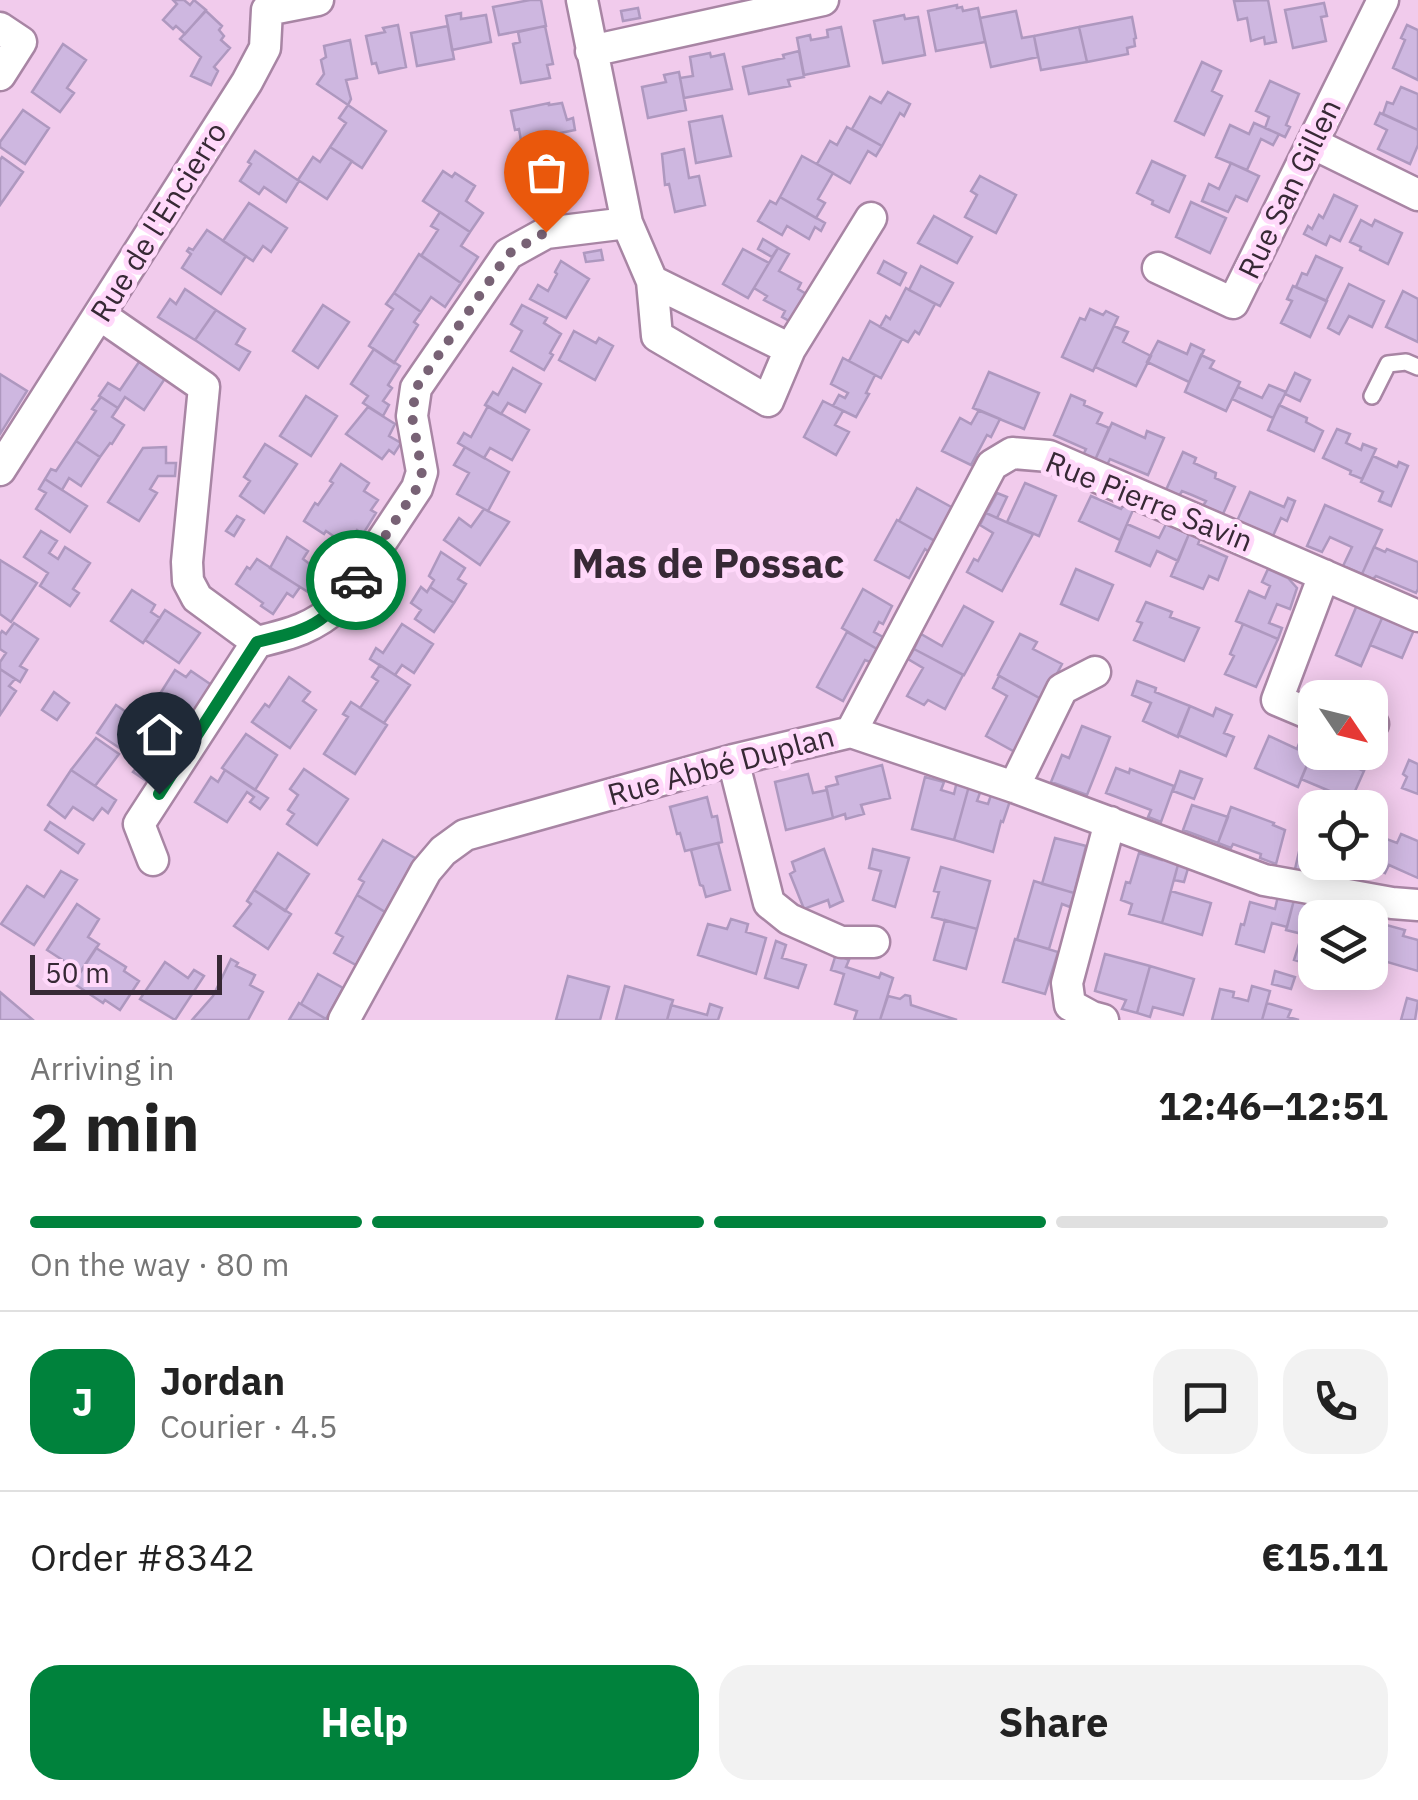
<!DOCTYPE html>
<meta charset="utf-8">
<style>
:root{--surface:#fff;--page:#f2f2f2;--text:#222;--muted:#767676;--line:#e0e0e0;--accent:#00823c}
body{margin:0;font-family:"IBM Plex Sans",sans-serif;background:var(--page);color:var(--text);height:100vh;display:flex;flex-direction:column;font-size:38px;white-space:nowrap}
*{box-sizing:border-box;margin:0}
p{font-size:32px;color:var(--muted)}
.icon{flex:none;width:55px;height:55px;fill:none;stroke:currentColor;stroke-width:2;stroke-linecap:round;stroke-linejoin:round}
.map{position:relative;height:1020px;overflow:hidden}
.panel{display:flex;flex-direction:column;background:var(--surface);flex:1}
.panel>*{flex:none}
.needle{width:65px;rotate:125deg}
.fabs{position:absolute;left:1298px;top:680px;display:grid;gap:20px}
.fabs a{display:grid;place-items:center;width:90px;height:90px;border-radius:20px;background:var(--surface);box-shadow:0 5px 25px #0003;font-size:50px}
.scale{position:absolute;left:30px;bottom:25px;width:192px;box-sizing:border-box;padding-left:10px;border:5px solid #372935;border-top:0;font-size:28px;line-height:35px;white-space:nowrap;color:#372935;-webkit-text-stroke:8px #ffd8fa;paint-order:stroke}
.pin{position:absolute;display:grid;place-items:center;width:85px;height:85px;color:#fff;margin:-102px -42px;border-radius:50% 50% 50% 0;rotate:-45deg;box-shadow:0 0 10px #0007}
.pin .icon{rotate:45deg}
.courier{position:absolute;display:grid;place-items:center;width:100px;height:100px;margin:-50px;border:8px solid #00823c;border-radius:50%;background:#fff;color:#222;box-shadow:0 2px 12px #0007}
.overview em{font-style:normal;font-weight:800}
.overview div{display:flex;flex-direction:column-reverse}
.overview{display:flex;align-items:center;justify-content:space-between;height:170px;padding:0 30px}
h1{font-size:65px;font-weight:800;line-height:75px}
.bar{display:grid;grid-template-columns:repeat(4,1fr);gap:15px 10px;align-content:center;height:120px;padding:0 30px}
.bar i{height:12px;border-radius:8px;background:var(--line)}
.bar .selected{background:var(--accent)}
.bar p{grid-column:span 4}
.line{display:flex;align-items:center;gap:25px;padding:0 30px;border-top:2px solid var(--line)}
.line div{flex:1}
.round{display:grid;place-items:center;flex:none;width:105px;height:105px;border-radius:30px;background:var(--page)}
.button{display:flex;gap:20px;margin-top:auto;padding:20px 30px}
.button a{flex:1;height:115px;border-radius:30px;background:var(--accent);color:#fff;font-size:40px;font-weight:800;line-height:115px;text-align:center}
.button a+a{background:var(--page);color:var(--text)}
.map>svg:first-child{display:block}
.building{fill:#ceb7e0;stroke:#ae98bf;stroke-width:2.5}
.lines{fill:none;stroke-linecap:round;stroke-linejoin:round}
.lane-casing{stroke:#a885a4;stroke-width:20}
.street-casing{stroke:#a885a4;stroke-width:35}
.lane{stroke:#fff;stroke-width:15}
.street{stroke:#fff;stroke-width:30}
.done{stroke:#786275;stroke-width:10;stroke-dasharray:0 18}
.route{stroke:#00823c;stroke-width:12}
.labels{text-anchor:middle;stroke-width:10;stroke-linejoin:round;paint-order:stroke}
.street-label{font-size:30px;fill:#372935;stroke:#ffd8fa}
.district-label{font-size:40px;font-weight:bold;fill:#372935;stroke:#ffd8fa}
</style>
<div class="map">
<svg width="1418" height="1020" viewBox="0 0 1418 1020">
<rect width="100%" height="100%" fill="#f1cbec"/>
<path class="building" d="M173 0H184L190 5 194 0 206 10 185 34 176 26 173 29 163 20 177 4Z
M530 0H541L546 26 499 35 493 7Z
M1268 0 1276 42 1265 44 1264 37 1251 41 1247 18 1238 20 1234 1Z
M1324 3 1327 16 1321 17 1326 41 1293 48 1285 10Z
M957 5V8L962 7 963 11 978 8 985 42 936 51 928 11Z
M638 8 640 18 623 21 621 11Z
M206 11 222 26 219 30 224 36 221 40 230 48 214 67 218 71 211 85 191 76 201 57 180 39Z
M1016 11 1022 38 1034 36 1038 57 991 67 980 18Z
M461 13V19L486 15 491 42 452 50 446 16Z
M904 15 905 19 918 17 925 55 883 63 874 21Z
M1132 17 1136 38 1134 39 1135 46 1127 48 1128 54 1087 62 1079 27Z
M398 25 406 67 379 73 376 63 372 64 366 36 385 32 383 28Z
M1407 25 1418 30V80L1393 68 1405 40 1401 38Z
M448 26 454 59 417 66 411 33Z
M545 26 553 64 547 65 550 78 521 83 513 44 520 42 518 32Z
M841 27 849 66 804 75 797 38 810 35 811 40 828 37 827 30Z
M1079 27 1087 62 1041 70 1034 36Z
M350 40 357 78 346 80 351 99 348 105 317 84 324 74 321 60 326 57 324 46Z
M63 44 86 60 67 88 74 93 60 112 32 92Z
M799 51 804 77 788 80 790 86 749 94 743 67 784 58 783 55Z
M710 53 711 57 724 54 732 89 684 98 680 78 693 76 690 57Z
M1202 62 1221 71 1212 91 1222 96 1204 135 1175 121Z
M679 72 686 110 648 118 642 87 666 82 664 75Z
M1270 81 1299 94 1286 125 1290 127 1285 137 1265 128 1269 117 1256 111Z
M1401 87 1418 94V130L1383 114 1387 102 1393 104Z
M888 92 910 104 904 116 900 113 882 146 852 129 870 97 881 103Z
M549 103V105L562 103 567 120 573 118 575 130 521 141 519 129 515 130 511 111Z
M348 105 386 131 362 168 330 147 346 123 339 118Z
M23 110 49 128 25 164 0 147V142Z
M1380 113 1418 130V145L1410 164 1378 149 1387 130 1375 124Z
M722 116 731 156 696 163 689 122Z
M1254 123 1279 134 1273 145 1261 139 1247 170 1216 157 1230 125 1249 134Z
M847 127 882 146 876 156 868 151 850 183 817 164 830 141 837 145Z
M330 147 352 161 327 199 298 180 313 157 320 162Z
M579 148 585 180 565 184 566 195 553 197 544 155Z
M684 149 689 178 699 176 705 205 675 212 669 184 665 185 662 154Z
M255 151 299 181 286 202 264 187 259 194 240 181 251 164 248 162Z
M544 155 553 197 540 200 538 191 514 196 508 162Z
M802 156 833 173 818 199 825 203 816 218 780 197Z
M2 157 23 172 0 205V160Z
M1152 161 1185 176 1169 212 1152 204 1153 201 1137 193Z
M1231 163 1259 176 1247 201 1236 196 1228 212 1202 201 1209 184 1219 189Z
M443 171 452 177 455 173 475 186 466 201 483 213 470 232 423 201Z
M980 176 1016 195 996 233 965 217 977 195 971 191Z
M1334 195 1357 206 1340 241 1330 236 1326 245 1304 234 1308 226 1312 229 1319 215 1323 218Z
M780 197 825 223 821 231 815 227 809 239 787 226 782 235 758 221 770 201 776 204Z
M1191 202 1226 218 1210 253 1176 237Z
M249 203 287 228 271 252 263 246 253 261 223 241Z
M440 212 470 232 461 246 478 257 461 283 421 256 438 230 431 226Z
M934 216 972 237 957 263 918 243Z
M1361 220 1372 226 1375 220 1402 233 1388 264 1360 250 1361 247 1350 242Z
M207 230 246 256 221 294 182 268 191 254 187 251 189 248 193 250Z
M763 239 778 248 772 257 758 249Z
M778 248 789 254 779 271 801 283 798 289 808 295 793 323 782 317 785 311 764 300 767 296 754 288Z
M743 249 769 263 748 298 723 284Z
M601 250 603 260 586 262 584 253Z
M419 254 461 283 445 307 431 297 421 312 394 293Z
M1316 256 1342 268 1326 301 1296 287 1302 273 1307 275Z
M561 261 589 279 566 318 530 299 538 285 548 291 557 274 555 272Z
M884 261 906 273 900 285 878 273Z
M921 266 953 283 940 306 909 290Z
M1349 284 1384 301 1372 327 1349 316 1339 334 1328 328Z
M1293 286 1327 301 1310 337 1281 323 1292 301 1287 299Z
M906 288 935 304 919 334 915 331 908 342 880 327 886 316 890 319Z
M185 289 216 310 195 340 158 317 170 299 176 304Z
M1403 291 1418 299V342L1386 327Z
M394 293 421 312 414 322 418 325 394 363 369 346 393 309 386 304Z
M323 305 349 322 318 368 293 351Z
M522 305 547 318 544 323 561 334 550 353 553 355 544 370 511 351 522 331 511 324Z
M1090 309 1103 315 1106 311 1118 317 1093 371 1062 357 1080 318 1085 320Z
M216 310 245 329 236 344 250 352 239 370 195 340Z
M870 321 902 339 881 378 849 361Z
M1114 326 1128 332 1123 342 1151 356 1136 386 1095 367Z
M574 331 596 343 599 338 613 346 595 380 559 360Z
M1158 341 1187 354 1191 344 1204 350 1189 382 1147 362Z
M374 349 400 366 388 385 392 388 383 401 389 405 383 416 363 403 368 396 351 384Z
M1201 355 1214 361 1210 368 1240 382 1226 411 1185 392Z
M843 358 875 375 866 393 869 394 856 417 833 406 839 395 845 398 848 393 831 384Z
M139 362 166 377 144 410 125 397 118 408 99 396 108 383 120 390Z
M513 368 541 384 525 412 508 403 501 414 485 405 493 392 498 395Z
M989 372 1039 393 1024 429 973 408Z
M1295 373 1310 380 1300 401 1285 394Z
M0 374 27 391 0 434Z
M1269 385 1286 392 1273 418 1232 399 1238 387 1262 398Z
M1071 395 1085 401 1084 405 1102 413 1097 423 1109 428 1095 460 1083 455 1086 449 1054 435Z
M306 396 337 416 311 456 280 436Z
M101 397 118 408 112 417 124 425 112 444 110 443 100 457 76 441 96 411 92 409Z
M823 401 843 411 835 425 849 432 836 455 804 437Z
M1279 405 1307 418 1306 422 1323 431 1314 451 1268 430Z
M488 406 529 430 512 460 490 448 484 458 458 443 464 433 471 437Z
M368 407 395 424 389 436 401 443 394 454 389 450 382 459 346 434Z
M979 410 1000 419 991 437 987 435 971 465 942 451 960 418 971 424Z
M1112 423 1145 438 1147 431 1164 438 1148 475 1110 459 1107 465 1095 460Z
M1337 429 1350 434 1346 443 1361 450 1363 444 1376 449 1362 479 1350 474 1351 471 1323 458Z
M76 441 100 457 81 486 69 478 62 490 45 479 51 469 56 471Z
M265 444 297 464 264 513 240 496 250 481 244 477Z
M166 447V463H176L175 476H158L150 489 157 493 139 521 108 502 143 448Z
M465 447 509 472 488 511 457 494 469 473 454 465Z
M1183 452 1196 458 1194 463 1216 473 1215 478 1235 487 1223 514 1203 506 1206 501 1192 495 1182 491 1179 496 1166 490Z
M1373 456 1397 467 1399 462 1408 466 1391 506 1379 501 1383 492 1361 482Z
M341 464 369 483 364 491 378 500 371 510 376 513 363 534 357 530 351 540 348 538 345 544 326 531 324 534 304 521 315 503 318 505 333 483 330 481Z
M45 479 87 506 70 532 36 509 46 493 39 489Z
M1025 483 1056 496 1039 536 1007 522Z
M917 488 953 508 935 541 899 521Z
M1250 492 1284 507 1288 498 1295 501 1287 521 1281 518 1273 536 1237 521Z
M997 493 1007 497 997 518 986 513Z
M1091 496 1121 509 1123 506 1133 510 1120 540 1079 521Z
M1325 505 1382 530 1362 574 1343 566 1352 547 1330 537 1322 552 1307 546Z
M484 509 509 522 480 565 444 540 459 518 471 527Z
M986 513 1033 534 1002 591 967 572 974 559 978 561 993 533 980 525Z
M237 516 244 520 234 536 226 531Z
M897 520 935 541 929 552 925 549 909 578 875 560Z
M1127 524 1159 538 1166 524 1189 534 1178 561 1157 551 1150 566 1116 551Z
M41 531 57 541 49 553 58 559 65 547 90 563 73 589 79 593 70 606 40 586 48 573 24 557Z
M1189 534 1200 539 1198 544 1227 557 1218 580 1209 576 1203 589 1171 576Z
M287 537 308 551 303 559 323 574 318 583 323 587 316 597 270 568Z
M1374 547 1385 552 1387 549 1418 562V589L1416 593 1376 576 1373 579 1362 574Z
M441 552 465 568 458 579 466 584 454 603 430 587 434 580 429 576Z
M257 559 300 587 293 597 287 593 273 614 261 606 263 603 236 584 247 567 250 569Z
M0 560 37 583 11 622 0 614Z
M1076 569 1113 585 1098 620 1061 604Z
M1268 569 1288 578 1297 588 1290 609 1277 604 1269 623 1282 628 1278 639 1236 621 1249 591 1265 598 1270 586 1262 582Z
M421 587 427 592 430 587 454 603 434 632 415 619 421 610 411 603Z
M863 589 892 606 883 624 879 622 874 632 883 637 877 649 842 628Z
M132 590 155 605 151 612 160 618 143 643 111 621Z
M1146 602 1172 612 1170 617 1199 628 1184 661 1134 640 1142 623 1137 621Z
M1357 605 1383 616 1361 666 1336 655Z
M964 606 993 622 964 675 914 649 921 634 942 646Z
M165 610 200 633 179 663 145 640Z
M1383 616 1414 630 1402 658 1370 645Z
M14 623 38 639 20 666 27 670 20 682 0 669V662L6 653 0 649V634L2 631 6 634Z
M402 624 433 644 414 673 402 665 395 675 370 659 376 648 383 653Z
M1243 624 1278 639 1256 687 1225 674 1234 656 1230 654Z
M847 632 877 649 870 662 865 660 843 701 817 687Z
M1020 634 1037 642 1033 649 1062 664 1043 700 998 675Z
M914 649 963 675 945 709 928 700 924 705 907 696 923 668 908 659Z
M380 665 410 685 384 723 360 708 378 681 372 677Z
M0 669 15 679 9 686 16 691 0 715Z
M175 670 186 677 191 671 216 688 193 721 158 697Z
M999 676 1043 700 1015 752 986 736 1007 696 993 688Z
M289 677 310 692 303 701 316 710 290 748 252 722 265 704 269 707Z
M1137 681 1156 688 1155 692 1190 706 1178 737 1143 721 1151 703 1132 695Z
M54 692 69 703 57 720 42 710Z
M351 702 387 725 355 774 324 754 348 717 343 714Z
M116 705 132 716 127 723 149 737 142 749 148 753 142 763 97 733Z
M1190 706 1213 716 1216 708 1232 715 1224 733 1234 737 1226 756 1178 735Z
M1082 726 1110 737 1087 795 1051 782 1062 755 1069 758Z
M1303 733 1315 738V746L1298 787 1255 768 1269 736 1297 749Z
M246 734 277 755 255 790 222 768Z
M96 738 119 754 95 786 71 770Z
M1315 746V752H1332L1330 756 1364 771 1351 800 1301 779Z
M1409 760 1418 764V794L1402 788 1407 777 1403 774Z
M141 762 158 774 151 784 133 772Z
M882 765 890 798 861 805 864 814 846 819 845 814 833 818 826 787 838 784 836 777Z
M1116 768 1129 773 1130 769 1174 786 1161 822 1148 817 1151 810 1106 793Z
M304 769 348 799 317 845 287 824 294 814 288 810 298 795 290 789Z
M71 770 116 800 108 813 102 808 93 820 73 807 65 818 48 805Z
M225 770 268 798 260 809 250 802 254 797 247 792 227 822 195 802 211 777 218 782Z
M1180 771 1202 779 1194 799 1173 791Z
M808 774 813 793 827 790 833 818 786 830 775 782Z
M925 777 944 782 941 790 954 794 957 781 969 786 954 840 912 829Z
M969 786 981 790 977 801 988 804 991 795 1010 801 1003 822 1001 821 993 852 954 840Z
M707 797 712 817 717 816 722 842 685 851 680 833 677 834 670 807Z
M1192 805 1228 817 1218 843 1183 830Z
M1231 807 1274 823 1273 825 1285 830 1276 864 1260 858 1261 854 1233 844 1231 848 1218 843Z
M50 822 84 844 78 853 45 830Z
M1305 826 1315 828V862H1345L1342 872 1312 865 1310 872 1295 869Z
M1401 834 1418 841V878L1389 865 1385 873 1371 866 1384 838 1397 843Z
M1055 838 1086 846 1074 893 1042 884Z
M383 840 415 858 385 912 357 895 364 882 359 879Z
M718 843 730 890 706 897 703 886 700 885 691 850Z
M824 849 843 901 830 907 828 900 804 909 790 874 795 871 792 862Z
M873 849 909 858 895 907 873 900 881 871 869 868Z
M278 853 309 874 285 911 254 890Z
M1139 853 1162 860 1164 856 1179 861 1162 923 1129 914 1132 904 1121 900 1126 882 1130 883Z
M1179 861 1189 865 1184 882 1174 880Z
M941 867 990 881 977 929 932 917 939 892 934 891Z
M61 871 77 880 34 945 1 924 27 886 44 897Z
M1034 881 1074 893 1070 907 1062 904 1049 949 1017 940Z
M254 890 291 914 268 949 234 926 251 904 247 901Z
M1171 891 1211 903 1202 935 1162 923Z
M357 895 385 912 356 965 334 953 343 937 336 933Z
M1278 896 1294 900 1287 927 1272 923 1264 952 1236 944 1241 924 1244 925 1250 902 1275 909Z
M1294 900 1311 903 1305 923 1315 926V966L1294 960 1302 934 1286 930Z
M77 904 99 919 88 937 99 944 78 976 64 968 67 963 47 950Z
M731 919 748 924 746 932 766 938 756 974 698 955 708 924 727 929Z
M945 920 977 929 966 969 934 960Z
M1379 923 1405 930 1403 936 1418 940V971L1370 957Z
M1015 939 1058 952 1045 994 1003 982Z
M776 941 786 945 782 958 806 965 798 988 765 978Z
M96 948 126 967 124 971 139 981 120 1010 105 1000 103 1003 73 983Z
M836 954 849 960 846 967 879 978 881 973 893 978 880 1020H854L857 1011 835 1004 844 974 831 970Z
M1105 954 1150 966 1137 1013 1122 1009 1126 1000 1095 991Z
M231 959 238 963 236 966 255 975 250 985 263 992 248 1020H192L213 996Z
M165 962 188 978 194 970 204 976 175 1020 140 999Z
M1150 966 1194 979 1183 1015 1153 1007 1150 1017 1137 1013Z
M1275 971 1295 977 1291 989 1272 984Z
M318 974 343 988 326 1019 301 1004Z
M568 976 609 987 600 1020H556Z
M625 986 673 1000 667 1020H616Z
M1252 986 1270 991 1262 1020H1212L1220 989 1234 992 1233 997 1248 1001Z
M0 992 33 1020H0Z
M905 995 910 996 911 1005 957 1020H880L888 996 900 999Z
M1407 998 1418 1001 1415 1020H1401Z
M299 1003 326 1019 325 1020H289Z
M1267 1003 1291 1010 1288 1017 1299 1020H1262Z
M710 1004 722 1008 718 1020H667L671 1005 707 1015Z"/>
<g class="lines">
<defs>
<path id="lane" d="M1372 396 1388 364 1406 362 1418 367"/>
<path id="street" d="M582 0 627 223 652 281 657 336 768 401 790 349 871 218
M267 10 318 0
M0 28 21 42 0 75
M591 51 823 0
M1312 143 1418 195
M1158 268 1233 303 1383 0
M652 281 790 349
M100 315 204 387 187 562 188 581 197 598 257 642C291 634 314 628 340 604L417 488 422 472 412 416 416 388 508 254 546 233 627 223
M0 470 247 82 265 48 267 10
M1315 716 1277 700 1324 575
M1370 725 1373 724
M851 732 992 465 1012 453 1049 456 1418 616
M733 760 769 903 789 919 841 942H874
M1014 787 1062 689 1095 672
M153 860 139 824 257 642
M344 1020 426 871 443 851 465 835 733 760 851 732 1014 787 1264 880 1392 903 1418 905
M1103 1020 1092 1017 1070 1005 1067 983 1110 822"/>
</defs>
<use href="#lane" class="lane-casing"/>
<use href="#street" class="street-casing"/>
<use href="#lane" class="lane"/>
<use href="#street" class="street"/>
</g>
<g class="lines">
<path class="done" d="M356 580 417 488 422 472 412 416 416 388 508 254 546 232"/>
<path class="route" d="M159 794 257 642C308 630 326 625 356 580"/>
</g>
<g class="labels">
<g class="street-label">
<text transform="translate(1290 189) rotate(-64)" y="10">Rue San Gillen</text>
<text transform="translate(159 222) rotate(-58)" y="10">Rue de l'Encierro</text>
<text transform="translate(1149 502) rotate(22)" y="10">Rue Pierre Savin</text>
<text transform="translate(721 766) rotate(-15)" y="10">Rue Abbé Duplan</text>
</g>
<g class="district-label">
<text x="708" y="578">Mas de Possac</text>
</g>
</g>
</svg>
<div class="fabs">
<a><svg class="needle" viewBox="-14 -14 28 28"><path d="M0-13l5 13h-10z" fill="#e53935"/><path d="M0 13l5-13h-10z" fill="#767676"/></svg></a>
<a><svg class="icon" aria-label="locate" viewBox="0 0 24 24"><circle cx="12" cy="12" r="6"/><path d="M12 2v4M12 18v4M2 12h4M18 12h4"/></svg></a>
<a><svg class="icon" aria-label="layers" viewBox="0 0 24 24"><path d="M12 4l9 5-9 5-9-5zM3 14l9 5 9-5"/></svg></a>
</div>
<div class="scale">50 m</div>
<div class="pin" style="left:546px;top:232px;background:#ea580c"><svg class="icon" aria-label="bag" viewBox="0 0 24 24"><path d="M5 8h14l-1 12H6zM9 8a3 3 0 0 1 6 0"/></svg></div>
<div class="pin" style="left:159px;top:794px;background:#1f2937"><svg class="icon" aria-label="home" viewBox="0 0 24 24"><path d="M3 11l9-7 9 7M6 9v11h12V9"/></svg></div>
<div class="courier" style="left:356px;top:580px"><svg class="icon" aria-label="car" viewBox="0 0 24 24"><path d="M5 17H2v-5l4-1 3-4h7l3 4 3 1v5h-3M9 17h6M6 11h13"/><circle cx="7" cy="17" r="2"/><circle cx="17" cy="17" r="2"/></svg></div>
</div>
<section class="panel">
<div class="overview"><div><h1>2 min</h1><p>Arriving in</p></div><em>12:46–12:51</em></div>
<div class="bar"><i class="selected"></i><i class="selected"></i><i class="selected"></i><i></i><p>On the way · 80 m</p></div>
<div class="line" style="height:180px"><b class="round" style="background:var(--accent);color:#fff">J</b><div><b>Jordan</b><p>Courier · 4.5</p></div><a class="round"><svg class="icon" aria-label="chat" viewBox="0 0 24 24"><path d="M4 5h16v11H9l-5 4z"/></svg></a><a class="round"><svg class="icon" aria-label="phone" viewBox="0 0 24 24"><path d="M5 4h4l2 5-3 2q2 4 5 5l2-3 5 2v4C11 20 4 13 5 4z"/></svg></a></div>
<div class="line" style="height:130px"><div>Order #8342</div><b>€15.11</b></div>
<div class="button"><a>Help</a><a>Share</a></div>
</section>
